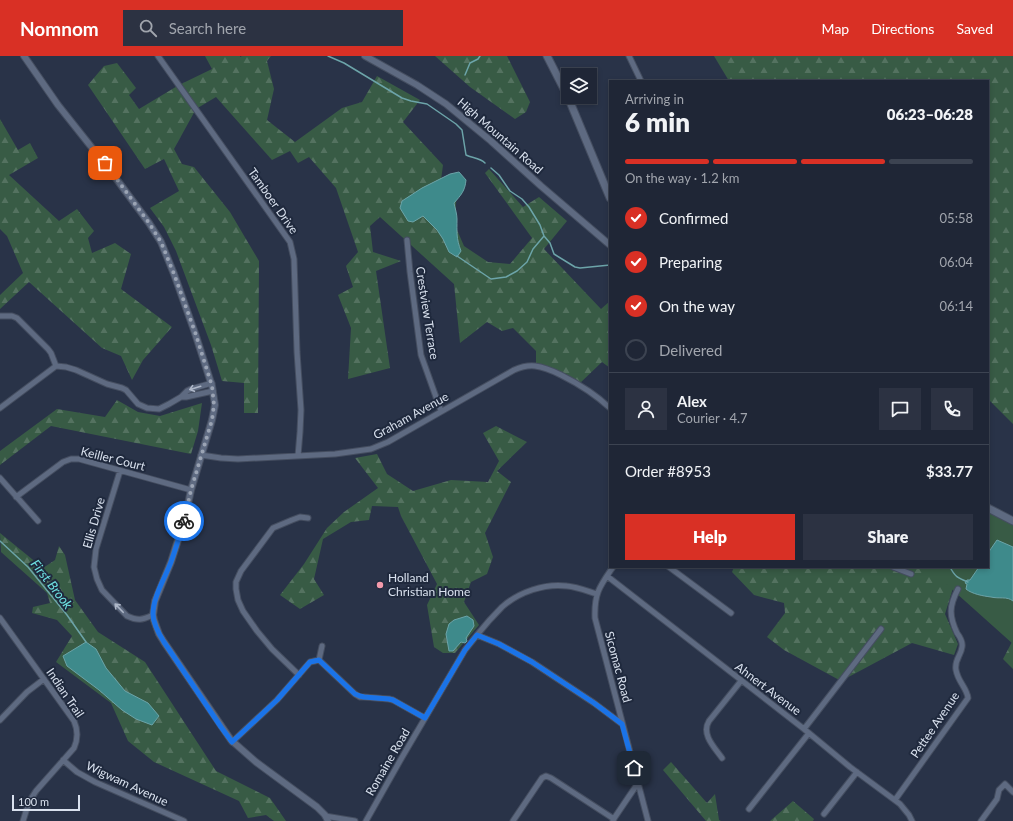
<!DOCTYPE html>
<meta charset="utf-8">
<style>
:root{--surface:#1f2636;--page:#2c3242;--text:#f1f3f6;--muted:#a1a5ad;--line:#3c4351;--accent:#d93025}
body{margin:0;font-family:Lato,sans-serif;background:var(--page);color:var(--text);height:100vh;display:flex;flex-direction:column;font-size:15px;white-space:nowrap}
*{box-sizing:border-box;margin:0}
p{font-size:13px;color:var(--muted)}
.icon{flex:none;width:22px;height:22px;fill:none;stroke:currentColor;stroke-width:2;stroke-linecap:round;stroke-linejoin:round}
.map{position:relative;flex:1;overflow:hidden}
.sheet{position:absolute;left:609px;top:24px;width:380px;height:488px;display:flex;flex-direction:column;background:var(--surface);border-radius:0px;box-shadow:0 2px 6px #0003,0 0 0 1px var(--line)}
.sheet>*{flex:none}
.controls{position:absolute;left:561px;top:12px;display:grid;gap:8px}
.controls a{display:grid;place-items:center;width:36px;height:36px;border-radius:0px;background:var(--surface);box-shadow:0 2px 6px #0003,0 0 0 1px var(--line);font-size:20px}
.scale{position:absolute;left:12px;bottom:10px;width:68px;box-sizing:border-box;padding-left:4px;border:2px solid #d9e1ee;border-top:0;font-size:11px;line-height:14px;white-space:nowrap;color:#d9e1ee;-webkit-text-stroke:3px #1f293d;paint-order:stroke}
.pin{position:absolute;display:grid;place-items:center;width:34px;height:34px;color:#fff;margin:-17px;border-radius:8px;box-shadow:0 2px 6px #0006}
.courier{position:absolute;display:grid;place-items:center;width:40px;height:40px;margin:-20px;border:3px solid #1a73e8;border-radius:50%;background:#fff;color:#222;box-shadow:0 1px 5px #0007}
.overview em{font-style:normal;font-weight:800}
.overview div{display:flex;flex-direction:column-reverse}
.overview{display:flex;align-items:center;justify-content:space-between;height:68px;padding:0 16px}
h1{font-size:26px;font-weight:800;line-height:30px}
.bar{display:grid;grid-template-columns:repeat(4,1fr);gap:6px 4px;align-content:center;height:48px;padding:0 16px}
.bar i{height:5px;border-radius:3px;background:var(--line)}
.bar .current{background:var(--accent)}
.bar p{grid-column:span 4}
.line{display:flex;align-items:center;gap:10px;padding:0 16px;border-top:1px solid var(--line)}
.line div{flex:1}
.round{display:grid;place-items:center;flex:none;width:42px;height:42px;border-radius:0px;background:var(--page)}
ol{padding:0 16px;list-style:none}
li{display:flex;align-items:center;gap:12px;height:44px}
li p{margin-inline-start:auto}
li .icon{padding:4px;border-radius:50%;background:var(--accent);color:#fff;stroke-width:4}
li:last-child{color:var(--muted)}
li i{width:22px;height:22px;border:2px solid var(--line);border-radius:50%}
.cta{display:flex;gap:8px;margin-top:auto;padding:8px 16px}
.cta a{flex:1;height:46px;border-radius:0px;background:var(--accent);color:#fff;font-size:16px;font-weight:800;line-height:46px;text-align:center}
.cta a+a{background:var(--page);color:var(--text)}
header{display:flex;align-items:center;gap:24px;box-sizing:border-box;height:56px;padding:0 20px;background:var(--accent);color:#fff}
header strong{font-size:19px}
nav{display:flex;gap:22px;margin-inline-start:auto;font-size:14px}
.search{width:280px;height:36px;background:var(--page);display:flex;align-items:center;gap:10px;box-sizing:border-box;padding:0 14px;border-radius:0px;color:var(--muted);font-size:15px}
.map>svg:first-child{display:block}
.forest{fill:url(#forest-firs)}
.park{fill:#385b45}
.water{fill:#3e8a8b;stroke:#6ca4a9}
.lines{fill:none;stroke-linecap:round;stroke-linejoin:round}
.stream{stroke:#6ca4a9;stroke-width:1.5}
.minor-casing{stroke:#454e60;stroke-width:7}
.tertiary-casing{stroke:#454e60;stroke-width:8}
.secondary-casing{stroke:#454e60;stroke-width:9}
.minor{stroke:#5e6a81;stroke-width:5}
.tertiary{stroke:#5e6a81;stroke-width:6}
.secondary{stroke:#5e6a81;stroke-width:7}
.oneway{stroke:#aeb7c8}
.done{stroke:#9ba4b4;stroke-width:4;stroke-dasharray:0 7.2}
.route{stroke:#1a73e8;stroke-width:5}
.poi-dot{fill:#f39aab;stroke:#1f293d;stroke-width:1.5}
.labels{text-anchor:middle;stroke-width:4;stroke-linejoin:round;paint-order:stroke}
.street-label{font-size:12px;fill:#d9e1ee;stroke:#1f293d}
.poi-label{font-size:12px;fill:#d9e1ee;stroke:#1f293d;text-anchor:start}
.water-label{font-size:13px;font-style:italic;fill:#6ee2e2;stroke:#1f293d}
</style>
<header>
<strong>Nomnom</strong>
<div class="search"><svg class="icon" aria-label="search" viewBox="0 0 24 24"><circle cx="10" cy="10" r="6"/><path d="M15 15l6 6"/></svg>Search here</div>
<nav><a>Map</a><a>Directions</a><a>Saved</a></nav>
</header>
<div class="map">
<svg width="1013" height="765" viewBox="0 0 1013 765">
<defs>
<pattern id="forest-firs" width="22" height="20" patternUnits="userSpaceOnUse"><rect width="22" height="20" fill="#385b45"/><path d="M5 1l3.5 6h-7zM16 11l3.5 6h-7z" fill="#547260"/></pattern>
</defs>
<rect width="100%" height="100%" fill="#293348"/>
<path class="forest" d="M205 0H240V1L242 0H271L267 5 274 33 267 64 295 86 342 52 362 46 377 20 420 44 403 66 443 109 441 124 458 128 454 167 464 190 488 206 510 208 532 182 485 117 489 113 523 151 539 141 567 165 544 193 601 253 610 245V312L602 306 578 329 567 325 536 309V295L513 272 502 275 487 266 460 287 454 228 380 161 370 170 373 196 401 205 376 215 390 312 348 323 351 272 338 239 353 231 346 210 358 196 336 132 309 101 298 107 290 95 272 104 216 41 196 53 174 93 182 108 194 111 230 156 259 205 258 357H244V327L222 325 211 289 176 195 164 171 150 152 179 135 164 103 145 113 88 29 104 10 117 7 136 32 129 39 139 53 179 29 212 13Z
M435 0H507L530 46 526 56 515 63 470 31Z
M714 0H1013V368L988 343V25H729Z
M0 63 18 94 30 87 38 102 9 119 59 165 77 153 94 175 88 182 92 197 115 187 131 198 121 233 172 271 143 304 132 324 121 300 102 292 29 226 0 253V239L23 217 7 180 0 173Z
M117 344 138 356 160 360 202 347 198 375 191 398 51 370 0 409V395L57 353 105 361Z
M496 370 527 386 497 415 511 426 485 477 493 501 487 518 471 526 464 546 479 569 455 597H443L434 591 427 549 437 528 401 460 398 451 372 450 369 464 351 466 323 483 314 523 324 539 300 553 280 539 304 508 327 472 344 456 378 432 355 402 377 398 387 418 413 435 451 424 488 426 499 405 483 377Z
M0 477 43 512 55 504 59 490 65 499 75 544 98 576 145 606 216 715 270 742 286 765H274L266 759 248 762 239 745 154 706 128 685 111 647 56 606 72 580 57 564 32 557 33 551 50 547 47 537 1 496Z
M734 511H979L1013 545 954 529 945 558 958 588 954 599 912 587 841 625 784 594 767 581 785 557 784 547 754 539 732 516Z
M1013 584V613L1003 603Z
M671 706 707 747 715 738 719 764 721 765H706L663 714Z
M793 745 814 763 813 765H770Z"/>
<path class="park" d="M988 451 1013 465V588L927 511H988Z"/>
<path class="water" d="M459 116 466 124C465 135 461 139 454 147 455 152 457 158 457 163 457 176 456 182 461 195L457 201 449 196 443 183 437 174 423 160 413 166 408 165 400 152 402 145 422 132 450 118Z
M997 484 1013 491V545C1007 540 999 543 991 541 983 540 972 538 966 533L967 528 965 527 967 524H970L979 511H988V497Z
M467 560 473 564 474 570 466 582 467 585 465 587 461 586 453 595H449L446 578 449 568 454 564Z
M86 586 96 593 106 612 125 635 148 647 159 660 152 669 136 663 122 654 99 634 67 610 63 600Z"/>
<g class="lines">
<path class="stream" d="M328 0 344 7 402 42 411 45 427 48 456 68 462 74 466 99C472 102 480 102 485 107
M465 19 470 7 478 3 480 0
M491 112 499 119 510 135 522 143 529 151 540 169 544 180 550 187 554 198 575 211 580 212 610 209
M457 200 491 223 506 221 517 215 527 206 533 193 544 180
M0 485 28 511 67 559 86 586
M950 511C955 521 958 522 968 526"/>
<defs>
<path id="minor" d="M158 0 290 186 294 203 297 296 301 354 300 376 298 400
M629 0 641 25
M407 184 410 216 421 299 441 355
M0 260H12L17 262 48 293 51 297 56 310
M56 310 66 311 76 314 107 328 122 332 126 334 138 348 147 352 159 353 169 348 181 341 187 335 191 333 212 327
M181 341H186L213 335
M0 352 56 310
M201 399 221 402 238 403 335 398 371 393 388 386 514 314C521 311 527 309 535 310 544 311 553 315 561 319 579 328 595 338 610 352
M120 415 96 493 94 511 97 523 102 534 127 560C138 565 142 564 153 559
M0 422 38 465
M16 441 63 406 71 403H79L191 434
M613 511C600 530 594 537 595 562L648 765
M669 511 731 557
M893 511 911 518
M607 520 804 673 850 711 900 748 909 759 912 765
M0 562 74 665C78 674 78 683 74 692L36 735 29 746 23 765
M477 579C485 569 493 560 502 551 519 536 545 527 567 530 577 531 587 535 597 538
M319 604 355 638 360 641H364L389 643 393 644 425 662
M299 619 272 593 257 575 243 555 238 544 236 533V526L241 515 273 472 292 464 300 461 308 462
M0 664 27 636 44 623
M804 673 881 573
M232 686 277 644 310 606 319 604 322 590
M722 702C714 691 701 678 709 665L741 625
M63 704 77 716 95 726 184 765
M895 744 968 642C967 632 958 626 956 614 954 604 961 600 962 591 963 586 960 581 957 577 949 560 949 550 958 533
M749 753 809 677
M824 758 857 716
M325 760 355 765
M613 764 638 727
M366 765 401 703 465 594 477 579 499 588 532 606 594 647 622 668
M513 765 542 722 546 720 551 722 614 763
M981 765 997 743 999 734 1005 728 1013 736"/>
<path id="tertiary" d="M24 0 58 49 112 117 149 167 161 186 174 218 195 277 212 330 215 349 212 364 191 434 185 462 171 506 155 545 153 559 154 564 159 578 164 586 231 684 256 706 317 751 325 759 328 765
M365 0 417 29 446 48 491 85 541 130 610 189"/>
<path id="secondary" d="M547 0 568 41
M568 41 610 142
M988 452 1013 465"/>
</defs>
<use href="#minor" class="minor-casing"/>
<use href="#tertiary" class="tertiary-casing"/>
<use href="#secondary" class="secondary-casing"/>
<use href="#minor" class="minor"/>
<use href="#tertiary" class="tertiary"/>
<use href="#secondary" class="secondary"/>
</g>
<defs><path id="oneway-shaft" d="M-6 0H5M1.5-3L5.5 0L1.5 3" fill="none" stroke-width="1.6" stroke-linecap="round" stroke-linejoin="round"/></defs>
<g class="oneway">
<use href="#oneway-shaft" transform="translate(195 332) rotate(163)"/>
<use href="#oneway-shaft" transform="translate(119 552) rotate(-134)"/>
</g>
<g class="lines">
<path class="done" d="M105 107 149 167 161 186 174 218 195 276 212 330 214 349 212 364 191 434 184 465"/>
<path class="route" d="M184 465C180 478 176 492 171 506 165 522 153 541 153 558 153 568 159 578 164 586L221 671 232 686 277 644 310 606 319 604 355 638 360 640 364 641 389 643 393 644 425 662 465 594 477 579 499 588 532 606 594 647 622 668 634 712"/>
</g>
<circle class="poi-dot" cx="380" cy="529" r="4"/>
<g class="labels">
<g class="street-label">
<text transform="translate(500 80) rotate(41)" y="4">High Mountain Road</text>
<text transform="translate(273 145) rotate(55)" y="4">Tamboer Drive</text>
<text transform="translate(427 257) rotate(81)" y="4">Crestview Terrace</text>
<text transform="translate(411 360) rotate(-29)" y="4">Graham Avenue</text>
<text transform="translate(113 403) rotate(14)" y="4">Keiller Court</text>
<text transform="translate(94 467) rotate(-74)" y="4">Ellis Drive</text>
<text transform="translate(618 611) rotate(75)" y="4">Sicomac Road</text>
<text transform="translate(768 633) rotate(37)" y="4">Ahnert Avenue</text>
<text transform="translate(65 637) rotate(56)" y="4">Indian Trail</text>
<text transform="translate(935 669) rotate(-56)" y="4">Pettee Avenue</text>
<text transform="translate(388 706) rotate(-60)" y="4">Romaine Road</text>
<text transform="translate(127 728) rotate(25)" y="4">Wigwam Avenue</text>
</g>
<g class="poi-label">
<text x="388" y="526">Holland<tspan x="388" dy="14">Christian Home</tspan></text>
</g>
<g class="water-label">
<text transform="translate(52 528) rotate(52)" y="5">First Brook</text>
</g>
</g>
</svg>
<div class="controls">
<a><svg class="icon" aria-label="layers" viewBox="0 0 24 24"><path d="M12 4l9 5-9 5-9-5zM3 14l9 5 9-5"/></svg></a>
</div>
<div class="scale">100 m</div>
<div class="pin" style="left:105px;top:107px;background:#ea580c"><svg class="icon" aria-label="bag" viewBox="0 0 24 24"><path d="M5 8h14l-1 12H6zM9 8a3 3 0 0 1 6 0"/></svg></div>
<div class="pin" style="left:634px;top:712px;background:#1f2937"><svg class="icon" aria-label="home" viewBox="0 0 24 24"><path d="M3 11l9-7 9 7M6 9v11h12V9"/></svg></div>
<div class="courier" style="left:184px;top:465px"><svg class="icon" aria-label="bike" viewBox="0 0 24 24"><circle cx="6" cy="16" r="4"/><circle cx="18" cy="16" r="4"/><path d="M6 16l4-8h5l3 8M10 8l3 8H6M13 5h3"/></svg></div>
<section class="sheet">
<div class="overview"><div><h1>6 min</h1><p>Arriving in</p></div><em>06:23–06:28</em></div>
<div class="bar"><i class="current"></i><i class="current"></i><i class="current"></i><i></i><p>On the way · 1.2 km</p></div>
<ol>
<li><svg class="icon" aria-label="check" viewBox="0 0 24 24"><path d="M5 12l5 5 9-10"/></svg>Confirmed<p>05:58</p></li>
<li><svg class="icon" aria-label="check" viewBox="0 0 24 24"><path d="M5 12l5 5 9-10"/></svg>Preparing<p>06:04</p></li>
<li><svg class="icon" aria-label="check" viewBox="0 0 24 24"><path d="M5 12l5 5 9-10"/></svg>On the way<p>06:14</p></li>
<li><i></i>Delivered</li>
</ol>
<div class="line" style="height:72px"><a class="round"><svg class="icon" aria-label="person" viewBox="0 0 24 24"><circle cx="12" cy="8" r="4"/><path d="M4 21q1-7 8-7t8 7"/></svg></a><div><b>Alex</b><p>Courier · 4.7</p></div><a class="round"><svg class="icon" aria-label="chat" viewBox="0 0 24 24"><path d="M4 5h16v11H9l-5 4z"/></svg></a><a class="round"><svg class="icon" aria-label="phone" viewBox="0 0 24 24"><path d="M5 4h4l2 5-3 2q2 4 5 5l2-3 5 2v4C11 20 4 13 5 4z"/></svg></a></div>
<div class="line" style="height:52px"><div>Order #8953</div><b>$33.77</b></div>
<div class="cta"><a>Help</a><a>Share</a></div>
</section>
</div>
